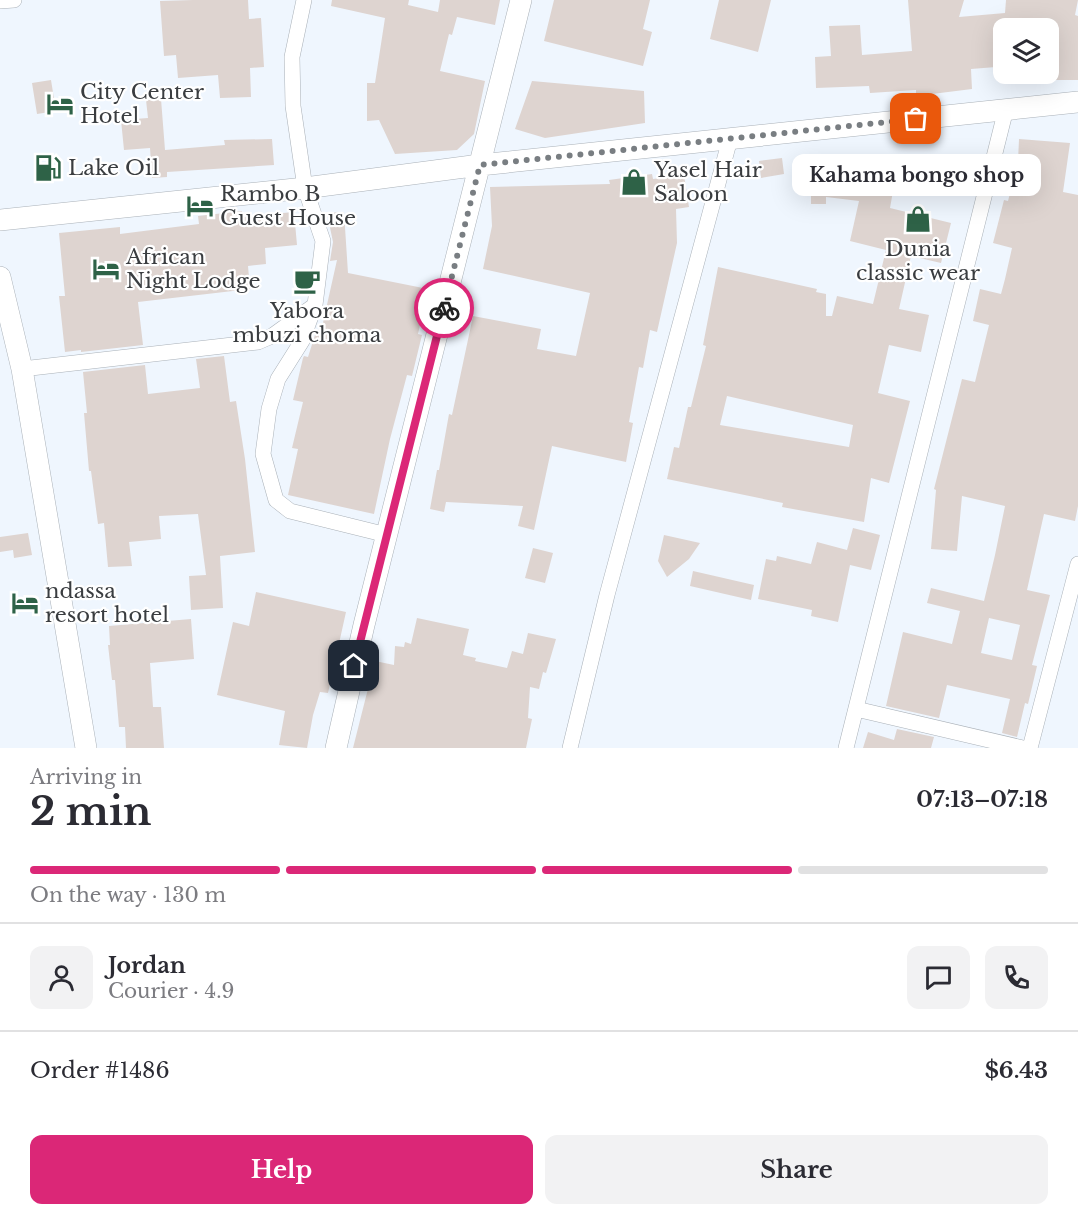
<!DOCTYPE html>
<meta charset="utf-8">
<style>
:root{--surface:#fff;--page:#f2f2f3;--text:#2b2b33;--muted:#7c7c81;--line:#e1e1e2;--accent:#db2777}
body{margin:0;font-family:"Libre Baskerville",serif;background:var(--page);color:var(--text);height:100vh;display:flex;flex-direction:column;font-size:22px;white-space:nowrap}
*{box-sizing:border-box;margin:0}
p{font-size:20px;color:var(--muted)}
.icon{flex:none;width:33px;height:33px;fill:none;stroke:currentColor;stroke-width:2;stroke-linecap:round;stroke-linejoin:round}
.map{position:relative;height:748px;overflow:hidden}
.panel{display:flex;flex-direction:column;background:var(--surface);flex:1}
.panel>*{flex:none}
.tools{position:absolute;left:993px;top:18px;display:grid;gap:12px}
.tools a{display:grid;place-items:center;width:66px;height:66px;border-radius:12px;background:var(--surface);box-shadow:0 6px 24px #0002;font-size:30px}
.pin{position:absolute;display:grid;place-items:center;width:51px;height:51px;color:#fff;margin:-26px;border-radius:12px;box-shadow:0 3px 9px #0006}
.courier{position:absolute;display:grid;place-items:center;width:60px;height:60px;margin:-30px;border:4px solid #db2777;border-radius:50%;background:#fff;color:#222;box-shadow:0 2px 8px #0007}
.bubble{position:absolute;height:42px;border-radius:12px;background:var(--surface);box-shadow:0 6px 24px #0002;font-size:20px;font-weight:800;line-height:42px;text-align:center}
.summary em{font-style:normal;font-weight:800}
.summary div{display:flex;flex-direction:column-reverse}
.summary{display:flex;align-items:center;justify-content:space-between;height:102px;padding:0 30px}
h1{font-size:39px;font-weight:800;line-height:45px}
.bar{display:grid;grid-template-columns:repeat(4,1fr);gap:9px 6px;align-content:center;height:72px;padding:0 30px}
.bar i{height:8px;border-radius:4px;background:var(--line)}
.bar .active{background:var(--accent)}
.bar p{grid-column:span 4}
.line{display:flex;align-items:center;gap:15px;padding:0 30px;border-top:2px solid var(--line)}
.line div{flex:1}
.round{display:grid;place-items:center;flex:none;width:63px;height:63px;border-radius:12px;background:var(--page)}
.primary-button{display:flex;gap:12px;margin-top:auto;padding:12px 30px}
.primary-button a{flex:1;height:69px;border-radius:12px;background:var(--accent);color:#fff;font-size:24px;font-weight:800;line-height:69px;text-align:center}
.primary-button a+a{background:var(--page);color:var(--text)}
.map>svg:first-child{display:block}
.building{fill:#ded4d0;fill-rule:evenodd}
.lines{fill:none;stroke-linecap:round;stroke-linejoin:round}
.street-casing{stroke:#aab1b8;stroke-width:16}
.secondary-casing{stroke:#aab1b8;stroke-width:22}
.street{stroke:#fff;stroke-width:15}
.secondary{stroke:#fff;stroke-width:21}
.done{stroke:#797e82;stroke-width:6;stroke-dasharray:0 10.8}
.route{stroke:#db2777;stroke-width:8}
.labels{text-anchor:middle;stroke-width:4.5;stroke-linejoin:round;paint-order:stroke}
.poi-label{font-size:21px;fill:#3a3d40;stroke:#fff;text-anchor:start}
</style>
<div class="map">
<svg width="1078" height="748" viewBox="0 0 1078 748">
<rect width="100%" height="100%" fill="#eff6fe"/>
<path class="building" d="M193 0H248L249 19 261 18 264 67 250 68 251 97 220 98 218 75 178 78 176 55 164 56 160 1Z
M332 0H409L408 5 438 12 440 0H500L495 25 457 17 452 35 449 34 440 71 485 81 474 134 457 150 395 154 379 120 367 121V83H375L385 18 331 6Z
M554 0H650L643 29 652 32 643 66 544 41Z
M719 0H771L758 52 710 39Z
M908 0H964L959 17 1005 13 1006 0H1078L1075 15 1078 16V80H1048V28H993L996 67 971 69 972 89 916 96V90L870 93 869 86 816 88 815 57 831 56 829 26 860 25 862 55 912 51Z
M51 80 56 111 37 114 32 83Z
M532 81 644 91 645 123 545 138 515 129Z
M161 99 165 150 225 145 224 140 272 139 274 165 167 172V177L152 178 150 148 124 150 121 120 148 118 146 100Z
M1019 139 1070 143 1063 192 1078 195V506L1075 521 1044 514 1027 590 1050 595 1032 665 1037 666 1028 704 1025 703 1017 737 1002 733 1010 699 947 685 939 718 886 706 903 632 952 644 960 611 927 603 931 588 984 601 995 555 1005 506 962 496 957 551 931 549 936 490 934 489 962 379 975 382 989 325 973 321 980 289 1001 294 1005 279 1012 248 993 243 1004 200 1008 201 1018 162ZM989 618 1020 625 1012 660 981 653Z
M782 158 784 174 761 178 759 161Z
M851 158 871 161 868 188 893 191 890 208 951 223 941 263 911 256 899 309 929 315 921 352 889 345 878 393 910 401 889 483 871 478 864 522 782 507 783 503 667 479 674 447 679 448 688 407H691L706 346 703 345 718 267 817 289 816 292 826 294V316H832L837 296 873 304 886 250 850 241 859 201 826 197V204H811V171H849ZM727 396 853 425 849 447 720 425Z
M652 174 653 179 684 175 689 207 676 209 677 243 657 332 650 330 643 368 639 367 629 422 633 423 626 462 552 446 534 530 518 526 523 506 446 502 444 512 430 509 437 470H439L449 414 452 415 473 316 541 329 537 349 576 356 590 293 483 269 492 226 490 187 610 184 609 180Z
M242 211V217L294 212 297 245 265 248 266 264 248 266 250 289 138 302 143 345 81 352V350L65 352 59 296H65L59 233 120 227V234L199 224 198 216Z
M344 212 348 273 428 289 418 334 422 335 412 376 407 375 390 439 374 514 288 495 298 449 292 448 303 402 293 400 303 358 304 356 308 357 315 335 320 336 337 260 330 261 333 242 327 213Z
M224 356 230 402 236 401 245 459 255 552 220 556 223 608 191 610 189 576 206 575 198 514 159 516 161 539 129 542 132 566 108 567 104 523 98 524 91 471H89L84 413H87L83 372 145 365 148 394 200 388 196 359Z
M853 528 880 535 871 570 850 565 838 622 811 616 812 610 758 599 766 559 776 561 777 556 811 564 817 542 847 550Z
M28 533 32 555 14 558 13 550 0 552V537Z
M664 535 700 543 689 559 667 577 658 561Z
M533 548 553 553 545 583 525 578Z
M693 571 754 585 751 600 690 586Z
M256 592 346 612 328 693 320 692 313 715 307 748 279 745 285 711 217 695 233 622 249 626Z
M417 618 469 629 463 655 476 658 475 661 507 668 512 651 523 654 528 633 556 639 546 673 543 672 539 689 530 687 528 718 532 719 526 748H353L375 661 394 665 395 646 404 647 405 642 411 644Z
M191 619 194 659 150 663 153 707H161L164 748H126L125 727H119L115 680H112L108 645H110L109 626Z
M897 729 934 737 931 748H863L868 732 894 740Z"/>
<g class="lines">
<defs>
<path id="street" d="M304 0 292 57 293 106 305 188 323 241 315 305 302 341 278 379 269 409 263 454 276 500 290 511 387 535
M0 1 14 0
M22 369 258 342 272 336 315 305
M856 709 1023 748
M570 748 607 595 730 139
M846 748 1006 109
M1030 748 1078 564"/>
<path id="secondary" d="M0 220 305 188 480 165 1078 102
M0 277 22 369 86 748
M336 748 364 625 521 0"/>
</defs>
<use href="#street" class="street-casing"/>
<use href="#secondary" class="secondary-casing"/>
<use href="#street" class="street"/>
<use href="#secondary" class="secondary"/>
</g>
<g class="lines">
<path class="done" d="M444 308 480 165 916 119"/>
<path class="route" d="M354 666 444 308"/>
</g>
<defs>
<symbol id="hotel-bare" viewBox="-9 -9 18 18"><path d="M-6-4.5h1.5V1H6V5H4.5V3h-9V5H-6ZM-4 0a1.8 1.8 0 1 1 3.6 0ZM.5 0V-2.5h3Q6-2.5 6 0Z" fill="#2e6247" stroke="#fff" stroke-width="2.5" paint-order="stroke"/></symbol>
<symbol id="fuel-bare" viewBox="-9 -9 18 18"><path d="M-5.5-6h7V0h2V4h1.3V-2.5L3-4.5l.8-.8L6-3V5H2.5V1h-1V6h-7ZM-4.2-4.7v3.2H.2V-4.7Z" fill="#2e6247" stroke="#fff" stroke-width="2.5" paint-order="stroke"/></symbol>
<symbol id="shop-bare" viewBox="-9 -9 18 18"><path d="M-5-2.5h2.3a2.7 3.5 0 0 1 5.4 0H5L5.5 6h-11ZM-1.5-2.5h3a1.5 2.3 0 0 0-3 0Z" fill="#2e6247" stroke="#fff" stroke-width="2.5" paint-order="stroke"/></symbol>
<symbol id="cafe-bare" viewBox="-9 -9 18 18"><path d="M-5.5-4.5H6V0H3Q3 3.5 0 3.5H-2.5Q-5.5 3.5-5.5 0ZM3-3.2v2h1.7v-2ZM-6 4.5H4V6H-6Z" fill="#2e6247" stroke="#fff" stroke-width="2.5" paint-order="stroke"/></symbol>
</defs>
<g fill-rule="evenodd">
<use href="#hotel-bare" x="41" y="85" width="38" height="38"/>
<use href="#fuel-bare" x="29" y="149" width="38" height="38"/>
<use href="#shop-bare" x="615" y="163" width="38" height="38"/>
<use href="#hotel-bare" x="181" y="187" width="38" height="38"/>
<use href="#shop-bare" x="899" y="200" width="38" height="38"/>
<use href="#hotel-bare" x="87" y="250" width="38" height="38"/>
<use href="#cafe-bare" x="288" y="262" width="38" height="38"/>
<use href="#hotel-bare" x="6" y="584" width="38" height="38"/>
</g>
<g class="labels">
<g class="poi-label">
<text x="80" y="99">City Center<tspan x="80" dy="24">Hotel</tspan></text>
<text x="68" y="175">Lake Oil</text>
<text x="654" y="177">Yasel Hair<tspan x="654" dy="24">Saloon</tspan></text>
<text x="220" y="201">Rambo B<tspan x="220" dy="24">Guest House</tspan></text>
<text x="918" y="256" text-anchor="middle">Dunia<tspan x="918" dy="24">classic wear</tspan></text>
<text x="126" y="264">African<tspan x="126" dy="24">Night Lodge</tspan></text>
<text x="307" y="318" text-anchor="middle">Yabora<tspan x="307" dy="24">mbuzi choma</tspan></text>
<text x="45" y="598">ndassa<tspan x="45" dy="24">resort hotel</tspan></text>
</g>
</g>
</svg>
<div class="tools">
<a><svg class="icon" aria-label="layers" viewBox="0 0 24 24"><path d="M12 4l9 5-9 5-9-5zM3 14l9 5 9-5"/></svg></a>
</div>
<div class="pin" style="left:916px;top:119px;background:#ea580c"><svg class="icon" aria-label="bag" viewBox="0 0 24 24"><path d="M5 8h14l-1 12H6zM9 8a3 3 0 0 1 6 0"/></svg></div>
<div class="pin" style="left:354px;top:666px;background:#1f2937"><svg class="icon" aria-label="home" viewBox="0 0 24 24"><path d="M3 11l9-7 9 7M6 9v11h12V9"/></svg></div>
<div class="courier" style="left:444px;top:308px"><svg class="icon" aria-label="bike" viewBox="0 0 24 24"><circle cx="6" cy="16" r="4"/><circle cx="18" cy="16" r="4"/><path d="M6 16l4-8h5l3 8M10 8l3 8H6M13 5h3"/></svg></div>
<div class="bubble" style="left:792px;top:154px;width:249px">Kahama bongo shop</div>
</div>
<section class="panel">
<div class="summary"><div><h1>2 min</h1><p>Arriving in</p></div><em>07:13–07:18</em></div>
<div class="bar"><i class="active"></i><i class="active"></i><i class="active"></i><i></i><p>On the way · 130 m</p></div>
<div class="line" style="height:108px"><a class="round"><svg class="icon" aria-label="person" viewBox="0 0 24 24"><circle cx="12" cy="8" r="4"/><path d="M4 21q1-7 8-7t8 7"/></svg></a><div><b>Jordan</b><p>Courier · 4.9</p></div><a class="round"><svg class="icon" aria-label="chat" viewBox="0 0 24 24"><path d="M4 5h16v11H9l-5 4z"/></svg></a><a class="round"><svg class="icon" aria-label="phone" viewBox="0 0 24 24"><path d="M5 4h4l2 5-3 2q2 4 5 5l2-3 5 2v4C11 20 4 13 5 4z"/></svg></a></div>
<div class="line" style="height:78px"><div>Order #1486</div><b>$6.43</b></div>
<div class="primary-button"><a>Help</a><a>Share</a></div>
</section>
